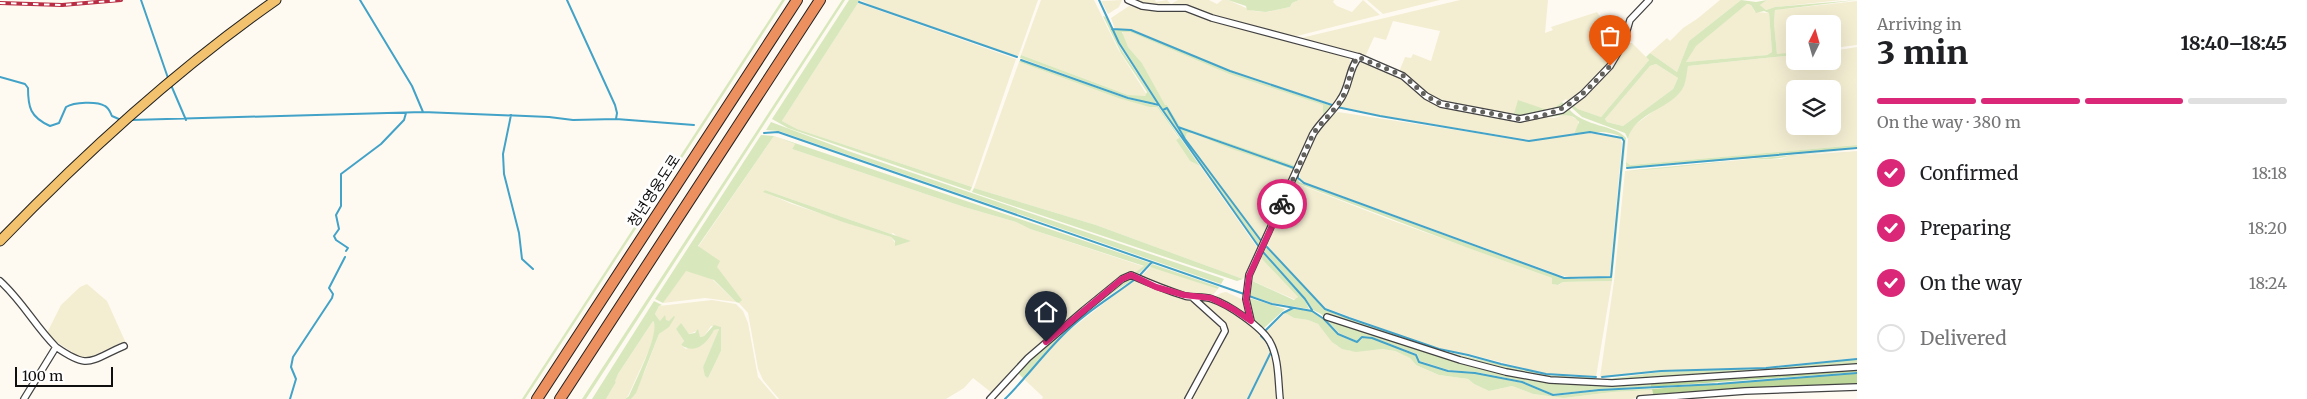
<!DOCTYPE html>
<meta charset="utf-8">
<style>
:root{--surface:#fff;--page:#f2f2f2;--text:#202124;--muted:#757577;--line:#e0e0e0;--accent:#db2777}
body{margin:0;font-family:Merriweather,"Noto Sans KR",serif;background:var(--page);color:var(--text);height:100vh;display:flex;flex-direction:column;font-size:19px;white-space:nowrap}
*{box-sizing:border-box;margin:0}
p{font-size:16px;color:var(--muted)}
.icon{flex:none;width:28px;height:28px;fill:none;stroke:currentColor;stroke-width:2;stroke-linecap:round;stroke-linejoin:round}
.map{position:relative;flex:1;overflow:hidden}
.sheet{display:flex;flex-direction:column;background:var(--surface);width:450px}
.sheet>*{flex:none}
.needle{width:32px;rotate:5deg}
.fabs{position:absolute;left:1786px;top:15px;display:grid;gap:10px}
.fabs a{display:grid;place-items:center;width:55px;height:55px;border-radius:8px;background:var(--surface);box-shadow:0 5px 20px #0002;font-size:25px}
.scale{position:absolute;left:15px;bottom:12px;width:98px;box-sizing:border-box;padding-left:5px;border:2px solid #0f0f0f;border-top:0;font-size:14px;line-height:18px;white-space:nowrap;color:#0f0f0f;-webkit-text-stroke:4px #fff;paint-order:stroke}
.pin{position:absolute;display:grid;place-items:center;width:42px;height:42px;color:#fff;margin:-51px -21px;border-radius:50% 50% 50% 0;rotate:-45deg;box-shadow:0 0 5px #0007}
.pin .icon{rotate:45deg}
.courier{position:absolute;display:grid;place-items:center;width:50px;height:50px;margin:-25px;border:4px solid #db2777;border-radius:50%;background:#fff;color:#222;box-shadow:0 1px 6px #0007}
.headline em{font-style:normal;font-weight:800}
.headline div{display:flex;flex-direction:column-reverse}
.headline{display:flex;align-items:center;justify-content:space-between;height:85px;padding:0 20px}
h1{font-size:32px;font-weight:800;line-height:38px}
.bar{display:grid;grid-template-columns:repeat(4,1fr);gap:8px 5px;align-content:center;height:60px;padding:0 20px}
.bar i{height:6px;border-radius:4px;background:var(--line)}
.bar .active{background:var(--accent)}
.bar p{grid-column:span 4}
ol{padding:0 20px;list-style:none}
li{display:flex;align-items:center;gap:15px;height:55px}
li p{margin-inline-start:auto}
li .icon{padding:5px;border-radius:50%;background:var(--accent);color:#fff;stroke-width:4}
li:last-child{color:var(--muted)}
li i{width:28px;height:28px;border:2px solid var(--line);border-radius:50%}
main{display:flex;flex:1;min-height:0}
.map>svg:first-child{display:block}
.farmland{fill:#f3edd2;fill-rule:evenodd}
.green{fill:#d8e8bc;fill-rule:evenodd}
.forest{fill:#bed89c}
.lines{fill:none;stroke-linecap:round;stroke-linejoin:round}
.stream{stroke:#42a2c7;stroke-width:2}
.minor-casing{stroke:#424242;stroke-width:8}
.primary-casing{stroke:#202020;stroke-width:11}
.motorway-casing{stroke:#202020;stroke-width:12}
.minor{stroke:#fff;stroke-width:5.5}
.primary{stroke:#f2c26e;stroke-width:9}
.motorway{stroke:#ed9060;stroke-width:10}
.rail-casing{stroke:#b92d44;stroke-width:4}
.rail{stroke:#fff;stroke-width:2;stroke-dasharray:5.5;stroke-linecap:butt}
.done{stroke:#63615e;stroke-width:5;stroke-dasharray:0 9}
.route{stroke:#db2777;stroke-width:6}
.labels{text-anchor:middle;stroke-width:5;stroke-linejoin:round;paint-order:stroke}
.street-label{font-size:15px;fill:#0f0f0f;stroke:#fff}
</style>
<main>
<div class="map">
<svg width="1857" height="399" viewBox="0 0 1857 399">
<rect width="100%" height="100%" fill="#fefaf1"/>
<path class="farmland" d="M860 0H1038L1018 57 884 11Z
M1041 0H1094L1118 49 1147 95 1141 97 1128 95 1021 55Z
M1122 0 1119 7 1108 14 1101 1Z
M1136 0H1155L1156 2 1167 0 1171 4 1178 0H1209L1217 4 1222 0H1228L1253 11 1267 12 1290 7 1292 3 1299 0H1334L1333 2 1337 6 1352 12 1363 0 1380 15 1293 37 1213 17 1191 8 1164 7 1135 2Z
M1367 0H1440L1383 14Z
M1460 0H1548L1545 33 1553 30 1551 27 1597 12 1620 44 1608 65 1570 103 1566 99 1550 111 1513 117 1441 103 1426 94 1413 81 1399 72 1405 57 1411 58 1413 54 1431 61 1440 31 1393 21 1386 40 1374 37 1365 57 1301 38Z
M1720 0H1741L1689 41 1677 72 1650 53 1667 38 1670 41 1683 28 1697 19Z
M1767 0H1842L1775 7 1766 10 1760 5Z
M1857 1V45L1833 48 1832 24H1795V52L1777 55 1774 23 1775 10Z
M858 3 1016 59 972 187 797 129 782 121Z
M1747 4 1751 5 1755 12 1769 13 1772 52 1767 55 1686 62 1695 46Z
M1129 6 1154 11H1187L1349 57 1351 65 1342 94 1332 104 1230 71 1131 29H1115L1111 18Z
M1123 32H1130L1229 74 1323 105V116L1296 166 1180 126 1167 105 1165 106 1142 63 1128 47 1122 36Z
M1625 43H1632L1649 60 1601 117 1578 109 1573 105 1584 95Z
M1857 47V145L1629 165 1626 162 1628 139 1632 127 1678 93 1684 85 1688 66 1795 55V61H1832L1833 51ZM1795 89H1832V126H1795Z
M1359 60 1402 77 1426 97 1522 121 1544 117 1554 118 1567 114 1578 120V126L1574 134 1531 140 1382 116 1338 106 1355 63Z
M1019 62 1118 98 1157 107 1179 139 1176 140 1190 161 1200 166 1259 250 1246 276 1243 279 1096 225 974 188Z
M1656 64 1678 78 1673 89 1623 126 1607 122 1605 119 1650 66Z
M1338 112 1528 141 1589 133 1620 137 1622 144 1610 276 1569 277 1560 275 1300 181 1299 170 1316 133 1330 116Z
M1187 133H1192L1294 171 1264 241 1259 239 1185 138Z
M774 136 795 144 792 149 964 207 1016 222 1030 229 1145 267 1133 274 992 393 973 378 964 388 946 399H779L763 380 758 369 748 313 739 303 741 300 698 247ZM765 190 891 234 893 233 899 238 910 241 896 244 891 237 792 204 764 192Z
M1857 151V358L1766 367 1661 371 1600 377 1614 281 1625 171 1742 160 1781 159 1790 156Z
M1294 179 1298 184 1388 219 1552 278V284L1559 285 1563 282 1612 281 1596 377 1547 374 1469 354 1453 352 1416 341 1326 308 1285 266 1266 244Z
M1260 257 1298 297 1296 300 1250 280Z
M1150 267 1162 270 1218 289 1211 297 1191 296 1140 278Z
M685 270 711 278 736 302 705 298 663 303Z
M1135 279 1156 288 1193 299 1220 326 1221 331 1219 334 1224 337 1226 327 1198 299 1220 303 1250 322 1270 343 1273 353 1279 399H1249L1271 352 1268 341 1262 335 1270 352 1247 399H1042L1043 397 1025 380 1038 361 1066 333Z
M87 284 107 301 125 341 84 360 46 335 61 305 80 287Z
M1226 292 1244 300 1248 318 1224 301 1214 297 1221 293Z
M712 300 736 304 743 311 748 323 758 377 777 399H631L645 371 659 334 669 326V321H660L655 314 659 306ZM681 324 689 334 697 331 699 337 704 336 711 326 721 327V351L708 378 703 367 719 329 714 330 686 349 681 345 684 341 676 329Z
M1285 313 1294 318 1308 320 1318 324 1336 345 1350 351 1382 349 1395 351 1410 358 1416 365 1425 369 1439 375 1468 379 1474 384 1489 391 1512 386 1533 394 1564 398 1613 392 1652 390 1653 394 1632 399H1282L1276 355 1266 332Z
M653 321 656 328 649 350 628 396 625 399H606L616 382 614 381 618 374Z"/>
<path class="green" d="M782 0H785L525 399H522Z
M842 0H845L586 399H582Z
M849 0H860L782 121 797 129 972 187 970 191 788 128 772 119Z
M1228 0H1299L1292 3 1290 7 1266 12 1247 10 1246 6Z
M1741 0 1756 2 1767 0 1760 5 1766 10 1775 7 1857 0 1775 10 1774 23 1777 54 1795 52V55L1688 66C1687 72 1686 80 1684 86 1672 110 1635 111 1628 139L1625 133 1582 117 1572 108 1573 105 1578 109 1601 117 1649 60 1646 57 1650 53 1677 72 1689 41ZM1747 4 1751 5 1756 13 1764 11 1769 13 1772 52 1767 55 1686 62 1696 46ZM1656 64 1678 78 1673 89 1623 126 1607 122 1605 119 1650 66Z
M1103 16 1106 17 1121 49 1156 102 1155 104 1128 97 1020 58 1021 55 1128 95 1145 96 1147 92 1121 53Z
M1113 29 1131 30 1230 72 1332 106 1323 116V105L1229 74 1130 32H1122L1128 47 1142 63 1165 105H1167L1180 126 1296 166 1295 168 1179 126 1167 108 1163 110 1159 104 1119 42Z
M1020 60 1128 99 1158 106 1200 166 1190 161 1176 140 1179 138 1157 107H1150L1118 98 1019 62Z
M1518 100 1550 111 1562 102 1566 107 1533 117H1513Z
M1167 109 1184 139 1263 243 1260 247 1164 111Z
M1569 109C1584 127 1616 125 1626 138L1612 281 1563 282 1558 285 1552 284V278L1468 248 1294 182 1297 172 1299 182 1559 277 1578 279 1611 277 1624 140C1616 129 1586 132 1574 134L1579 122C1570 110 1557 118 1544 117Z
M771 122 851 152 1224 279 1221 284 779 131 766 130Z
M1180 128 1293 168 1294 170 1232 149 1192 133H1187L1185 138Z
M761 135 774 136 1150 263 1136 276 1133 274 1144 266 1030 229 1016 222 964 207 792 149 795 144 774 136 698 246 720 261 717 267 742 300 739 303 736 302 714 280 686 271 663 303 655 299Z
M1857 145V147L1778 156 1626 168V162L1630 165Z
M1857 149 1790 156C1775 160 1758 159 1741 160 1702 164 1664 169 1625 171Z
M974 188 1096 225 1243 279 1237 281 1225 277 972 192Z
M765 190 911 241 895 246V241L891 237 843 222 763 192Z
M1265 246 1325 310 1439 350 1547 375 1596 378 1593 380 1550 379 1506 371 1459 359 1327 316 1326 318 1336 321 1461 362 1507 374 1551 382 1613 384 1651 381V387L1599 389 1553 394 1522 381 1476 372 1449 370 1420 361 1417 354 1372 337 1362 336 1357 341 1339 333 1321 314 1313 310 1306 299 1263 250Z
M1262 252 1305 300 1309 309 1273 303 1249 295 1250 280 1294 300 1298 297 1260 257Z
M1152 264 1219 287 1218 289 1150 267Z
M1127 277 1135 279C1095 301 1051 342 1024 379L1017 372 1029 359Z
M1249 298 1285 309 1263 329 1254 321Z
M654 301 662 305 659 306 655 314 660 321 665 315 666 320 669 321 674 316 675 317 669 327 659 334 636 393 631 399H625L629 396C634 384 661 331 653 321L618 374 615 381 616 382 606 399H592Z
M1293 309 1312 311 1324 319 1338 335 1357 343 1363 338H1372L1416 356 1419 362 1448 372 1475 373 1522 383 1553 396 1599 390 1652 389V390L1613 392 1564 398 1533 394 1512 386 1489 391 1474 384 1468 379 1439 375 1425 369 1416 365 1410 358 1395 351 1382 349 1356 352 1342 349 1332 342 1318 324 1308 320 1294 318 1285 313Z
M681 323 689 334 695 333 698 329 700 337 704 336 714 325 721 327V351L708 378 705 376 703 367 719 329 714 330C707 343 696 355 681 345L684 341 676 329Z
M1857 359V365L1612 382 1600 380 1661 372 1766 368Z"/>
<path class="forest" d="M1857 368V372L1651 387V381Z
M1857 373V384L1653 394 1652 389Z"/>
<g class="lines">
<path class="stream" d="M141 0 168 78
M360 0 412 86 423 112
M567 0 615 105 617 113 616 119
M1099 0 1119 43 1159 105 1259 247
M859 2 1017 57
M1112 29 1131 30 1230 71 1332 105
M1021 60 1128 98 1159 105
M0 77 25 84 28 88C28 107 30 117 50 126L59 123 66 107C74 102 97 101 105 106 109 108 110 112 112 116L121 120
M171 85 186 120
M1163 110 1167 108 1185 139 1262 242
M511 115 503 154 504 174 519 233 522 259 533 269
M131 120 423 112 549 117 573 120 616 119 694 125
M1178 127 1294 168
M764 133 778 132 1244 294
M1627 168 1857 148
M1298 172V178L1304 183 1564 278 1611 277 1624 141 1622 138 1590 132 1529 141 1380 116 1337 107
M1267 247 1325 309 1349 318 1439 349 1468 355 1501 364 1546 374 1596 377
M346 251 348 248 336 240 334 236 339 229 336 215 341 206V174L381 144 404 120 406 113
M1263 252 1305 299 1312 310
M1139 276 1152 262
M1249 296 1272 304 1312 311 1324 319 1338 334 1357 342 1362 337 1372 338 1416 355 1419 362 1448 371 1475 373 1522 382 1553 395 1599 390 1718 384 1857 373
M1266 330 1283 313 1293 308
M1602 377 1661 371 1766 368 1857 359
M290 399 296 379 291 367 293 357 332 298 333 294 329 288 345 257
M1005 399C1025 379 1042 356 1062 336 1083 314 1110 298 1134 280
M1248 399 1271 352 1267 342 1261 336"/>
<defs>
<path id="minor" d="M1128 0 1142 6 1158 8H1186L1212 18 1359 57 1403 76 1426 96 1441 104 1520 119 1562 110 1583 94 1610 66 1623 44 1630 20 1649 0
M0 281C23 302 35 326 56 347L24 399
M1327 317 1460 360 1506 372 1550 380 1612 383 1857 367
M1251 321 1246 299 1249 275 1313 134C1321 121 1332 113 1340 100 1350 87 1348 69 1359 57
M56 347C89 370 89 361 124 346
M990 399 1028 358 1084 310 1122 279 1131 275C1149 283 1166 290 1185 296 1194 298 1203 296 1212 299 1228 304 1262 327 1270 342 1279 358 1278 381 1280 399
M1188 399 1225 331 1223 325 1193 298
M1640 399 1745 391 1857 387"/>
<path id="primary" d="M0 241C85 153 176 70 276 0"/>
<path id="motorway" d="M537 399 797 0
M560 399 820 0"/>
</defs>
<use href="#minor" class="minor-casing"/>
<use href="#primary" class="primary-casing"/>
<use href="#motorway" class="motorway-casing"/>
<use href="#minor" class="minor"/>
<use href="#primary" class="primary"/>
<use href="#motorway" class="motorway"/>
<defs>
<path id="rail" d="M0 3 62 5 121 0"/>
</defs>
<use href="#rail" class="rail-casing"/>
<use href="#rail" class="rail"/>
</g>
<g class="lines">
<path class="done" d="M1282 204 1313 134C1322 120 1338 109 1344 94 1350 81 1350 68 1358 57L1404 76 1426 96 1441 104 1520 119C1567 115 1580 97 1610 66"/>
<path class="route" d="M1046 342 1122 279 1131 275 1156 287 1184 295 1211 298 1233 309 1251 321 1246 300 1249 276 1282 204"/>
</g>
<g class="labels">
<g class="street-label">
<text transform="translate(654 191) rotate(-57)" y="5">청년영웅도로</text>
</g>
</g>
</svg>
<div class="fabs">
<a><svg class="needle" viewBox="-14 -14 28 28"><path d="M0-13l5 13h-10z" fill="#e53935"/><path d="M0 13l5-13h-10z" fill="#757577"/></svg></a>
<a><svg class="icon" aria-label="layers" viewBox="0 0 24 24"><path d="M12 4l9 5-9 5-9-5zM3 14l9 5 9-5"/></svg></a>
</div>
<div class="scale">100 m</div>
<div class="pin" style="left:1610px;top:66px;background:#ea580c"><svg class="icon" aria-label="bag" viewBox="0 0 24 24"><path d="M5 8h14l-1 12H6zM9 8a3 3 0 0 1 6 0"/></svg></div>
<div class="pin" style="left:1046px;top:342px;background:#1f2937"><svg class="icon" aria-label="home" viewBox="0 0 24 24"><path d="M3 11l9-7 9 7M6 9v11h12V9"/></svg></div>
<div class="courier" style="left:1282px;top:204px"><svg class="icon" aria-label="bike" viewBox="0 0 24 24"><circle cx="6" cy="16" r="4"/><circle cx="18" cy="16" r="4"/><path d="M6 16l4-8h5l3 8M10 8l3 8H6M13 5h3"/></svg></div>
</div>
<section class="sheet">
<div class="headline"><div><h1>3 min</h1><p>Arriving in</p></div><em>18:40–18:45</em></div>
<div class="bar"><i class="active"></i><i class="active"></i><i class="active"></i><i></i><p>On the way · 380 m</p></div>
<ol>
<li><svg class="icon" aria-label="check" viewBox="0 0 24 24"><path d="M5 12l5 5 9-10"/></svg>Confirmed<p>18:18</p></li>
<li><svg class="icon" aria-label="check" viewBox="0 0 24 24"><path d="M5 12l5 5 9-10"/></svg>Preparing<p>18:20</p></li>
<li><svg class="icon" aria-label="check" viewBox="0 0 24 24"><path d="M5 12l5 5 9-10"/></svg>On the way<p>18:24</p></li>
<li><i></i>Delivered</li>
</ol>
</section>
</main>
